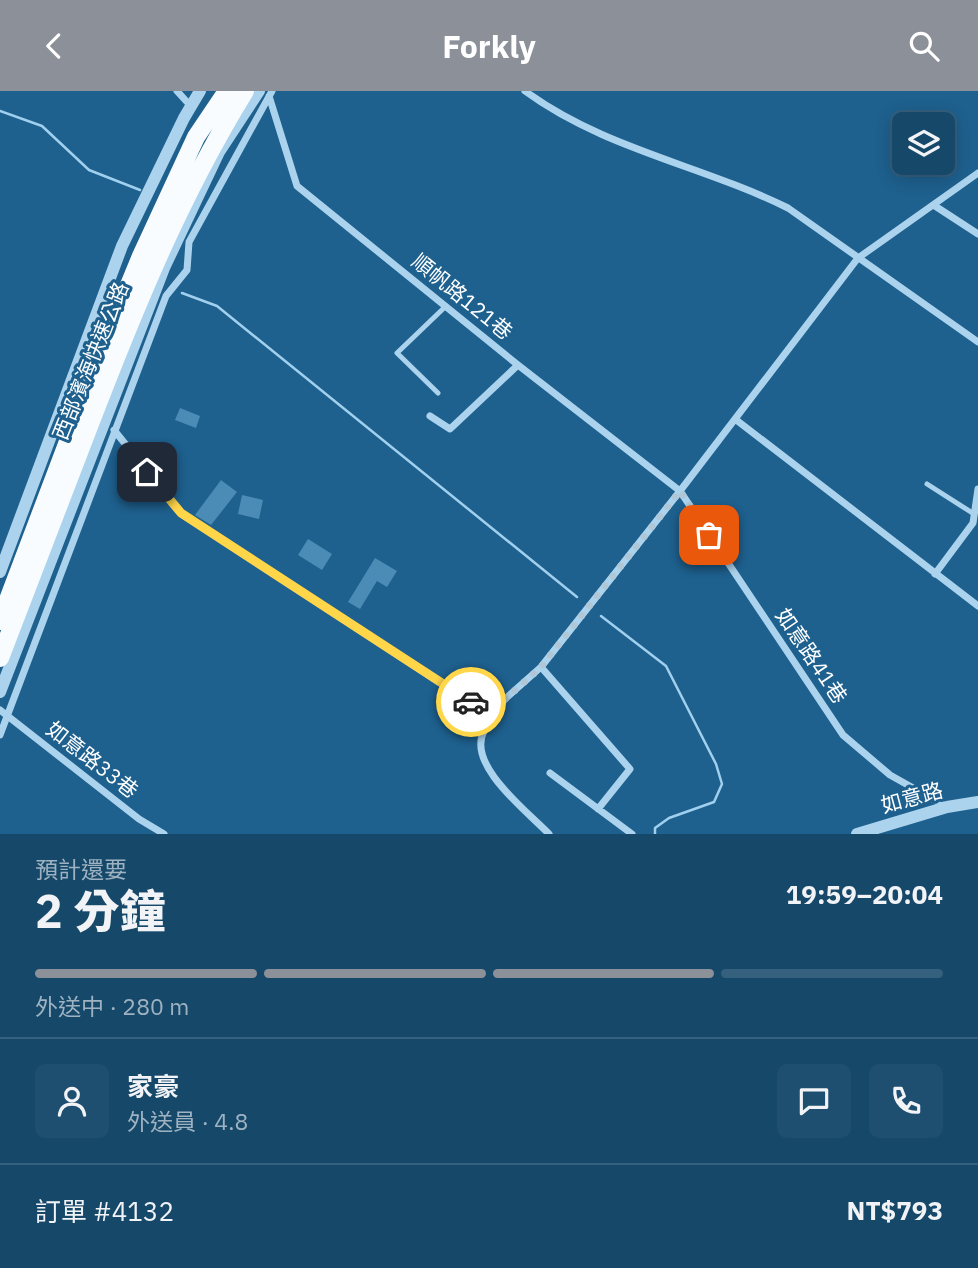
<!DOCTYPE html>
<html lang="zh-TW">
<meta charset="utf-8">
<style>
:root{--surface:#16486a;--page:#1f4f70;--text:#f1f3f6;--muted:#9eb2c1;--line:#35607e;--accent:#8c9099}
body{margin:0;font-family:"IBM Plex Sans","Noto Sans TC",sans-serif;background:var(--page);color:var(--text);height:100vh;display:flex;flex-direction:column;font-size:26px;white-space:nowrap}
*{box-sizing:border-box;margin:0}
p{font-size:23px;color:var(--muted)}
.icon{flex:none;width:38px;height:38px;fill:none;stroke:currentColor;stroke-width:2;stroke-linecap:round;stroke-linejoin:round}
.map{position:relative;height:743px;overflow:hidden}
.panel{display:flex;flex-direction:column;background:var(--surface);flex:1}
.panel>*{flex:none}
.tools{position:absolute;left:892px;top:21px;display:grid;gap:14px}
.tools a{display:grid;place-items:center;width:63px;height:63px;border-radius:10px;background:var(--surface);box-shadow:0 4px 18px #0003,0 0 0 2px var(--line);font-size:35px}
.pin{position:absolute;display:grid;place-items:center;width:60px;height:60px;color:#fff;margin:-30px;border-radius:14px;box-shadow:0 4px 10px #0006}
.courier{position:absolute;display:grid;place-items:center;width:70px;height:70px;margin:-35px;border:5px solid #ffd54a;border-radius:50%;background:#fff;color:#222;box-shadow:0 2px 9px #0007}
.summary em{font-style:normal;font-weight:800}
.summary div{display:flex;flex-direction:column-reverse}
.summary{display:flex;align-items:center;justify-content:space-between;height:119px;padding:0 35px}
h1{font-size:46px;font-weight:800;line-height:52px}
.bar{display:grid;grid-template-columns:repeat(4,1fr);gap:10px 7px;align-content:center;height:84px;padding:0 35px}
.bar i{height:9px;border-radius:5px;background:var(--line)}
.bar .active{background:var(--accent)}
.bar p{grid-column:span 4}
.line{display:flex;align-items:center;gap:18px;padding:0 35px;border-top:2px solid var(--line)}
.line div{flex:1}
.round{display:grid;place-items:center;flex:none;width:74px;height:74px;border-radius:10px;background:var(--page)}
header{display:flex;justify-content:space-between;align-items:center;height:91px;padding:0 35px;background:var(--accent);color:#fff;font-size:32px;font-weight:800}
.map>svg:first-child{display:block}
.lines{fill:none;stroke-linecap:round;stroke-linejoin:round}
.stream{stroke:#a0d0ee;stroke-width:2.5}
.building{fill:#4b8cb7}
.service{stroke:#acd3ed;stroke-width:5}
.minor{stroke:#acd3ed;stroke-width:7}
.tertiary{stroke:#acd3ed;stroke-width:12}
.trunk-bridge{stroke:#f8fcff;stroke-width:18}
.done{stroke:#b0c7d7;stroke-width:7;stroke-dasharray:0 12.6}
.route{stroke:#ffd54a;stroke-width:9}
.labels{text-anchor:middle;stroke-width:6;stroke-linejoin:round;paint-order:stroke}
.street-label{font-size:21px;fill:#fff;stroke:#1e608e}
</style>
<header><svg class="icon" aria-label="back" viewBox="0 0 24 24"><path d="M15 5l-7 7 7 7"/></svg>Forkly<svg class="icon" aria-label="search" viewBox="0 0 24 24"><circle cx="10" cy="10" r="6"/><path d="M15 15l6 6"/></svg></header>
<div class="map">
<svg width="978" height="743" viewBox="0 0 978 743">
<rect width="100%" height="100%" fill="#1e608e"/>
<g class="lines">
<path class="stream" d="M0 20 42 35 89 79 140 99
M182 202 217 215 577 506
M601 525 666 575 716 673 722 693 714 711 669 727 655 737V743"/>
</g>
<path class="building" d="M180 317 200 325 196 337 175 329Z
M221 389 237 401 211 434 195 424Z
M242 404 263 409 259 428 238 423Z
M308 448 332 463 322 479 298 464Z
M375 467 397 480 387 496 377 490 360 518 348 511Z"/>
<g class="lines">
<path class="service" d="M438 302 397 262 446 215
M927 393 974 423"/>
<path class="minor" d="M177 0 187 11
M525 0C604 58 701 74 788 117L978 251
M269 5 297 95 518 274 680 400 843 644 890 684 947 716
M935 115 978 143
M430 325 450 338 518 274
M735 328 978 515
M114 339 181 422 494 627C491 631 486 635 484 640 466 674 528 721 549 743
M935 483 973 432 978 398
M541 576 630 678 598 718
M0 619 139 728 164 743
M494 627 504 609 541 576 680 400 858 167 978 82
M0 644 166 205 187 179 189 151 272 0
M550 682 632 743"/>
<path class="tertiary" d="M0 481 122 155 184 27 200 0
M0 601 164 177 219 61 259 0
M857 743 947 716 978 711"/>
<path class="trunk-bridge" d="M0 530 106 250 141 165 196 46 227 0
M0 567C29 491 59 414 88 338 133 221 179 107 245 0"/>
</g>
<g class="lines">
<path class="done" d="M471 611 494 627 504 609 541 576 680 400 709 444"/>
<path class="route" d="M147 381 181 422 471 611"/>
</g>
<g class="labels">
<g class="street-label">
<text transform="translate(462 206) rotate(39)" y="7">順帆路121巷</text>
<text transform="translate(91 270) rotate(-68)" y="7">西部濱海快速公路</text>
<text transform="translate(811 565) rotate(56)" y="7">如意路41巷</text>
<text transform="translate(92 669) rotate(38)" y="7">如意路33巷</text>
<text transform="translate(912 707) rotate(-15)" y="7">如意路</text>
</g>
</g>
</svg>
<div class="tools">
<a><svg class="icon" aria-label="layers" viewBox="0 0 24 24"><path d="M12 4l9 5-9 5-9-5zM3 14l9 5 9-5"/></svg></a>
</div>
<div class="pin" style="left:709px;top:444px;background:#ea580c"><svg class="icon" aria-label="bag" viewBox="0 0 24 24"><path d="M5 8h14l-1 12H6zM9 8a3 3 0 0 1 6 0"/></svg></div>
<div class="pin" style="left:147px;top:381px;background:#1f2937"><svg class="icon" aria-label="home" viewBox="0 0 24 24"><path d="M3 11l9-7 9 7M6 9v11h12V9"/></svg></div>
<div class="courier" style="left:471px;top:611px"><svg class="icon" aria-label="car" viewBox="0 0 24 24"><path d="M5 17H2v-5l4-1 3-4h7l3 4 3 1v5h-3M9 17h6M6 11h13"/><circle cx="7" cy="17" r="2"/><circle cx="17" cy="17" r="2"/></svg></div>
</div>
<section class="panel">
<div class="summary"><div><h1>2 分鐘</h1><p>預計還要</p></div><em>19:59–20:04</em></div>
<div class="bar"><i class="active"></i><i class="active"></i><i class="active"></i><i></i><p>外送中 · 280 m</p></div>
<div class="line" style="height:126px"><a class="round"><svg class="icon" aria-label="person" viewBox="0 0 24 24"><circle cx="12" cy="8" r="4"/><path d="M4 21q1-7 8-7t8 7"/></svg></a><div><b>家豪</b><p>外送員 · 4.8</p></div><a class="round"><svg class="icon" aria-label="chat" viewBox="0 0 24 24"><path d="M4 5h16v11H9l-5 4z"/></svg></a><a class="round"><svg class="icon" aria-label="phone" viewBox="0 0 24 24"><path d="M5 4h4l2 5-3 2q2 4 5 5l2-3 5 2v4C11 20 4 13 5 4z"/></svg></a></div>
<div class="line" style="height:91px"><div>訂單 #4132</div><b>NT$793</b></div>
</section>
